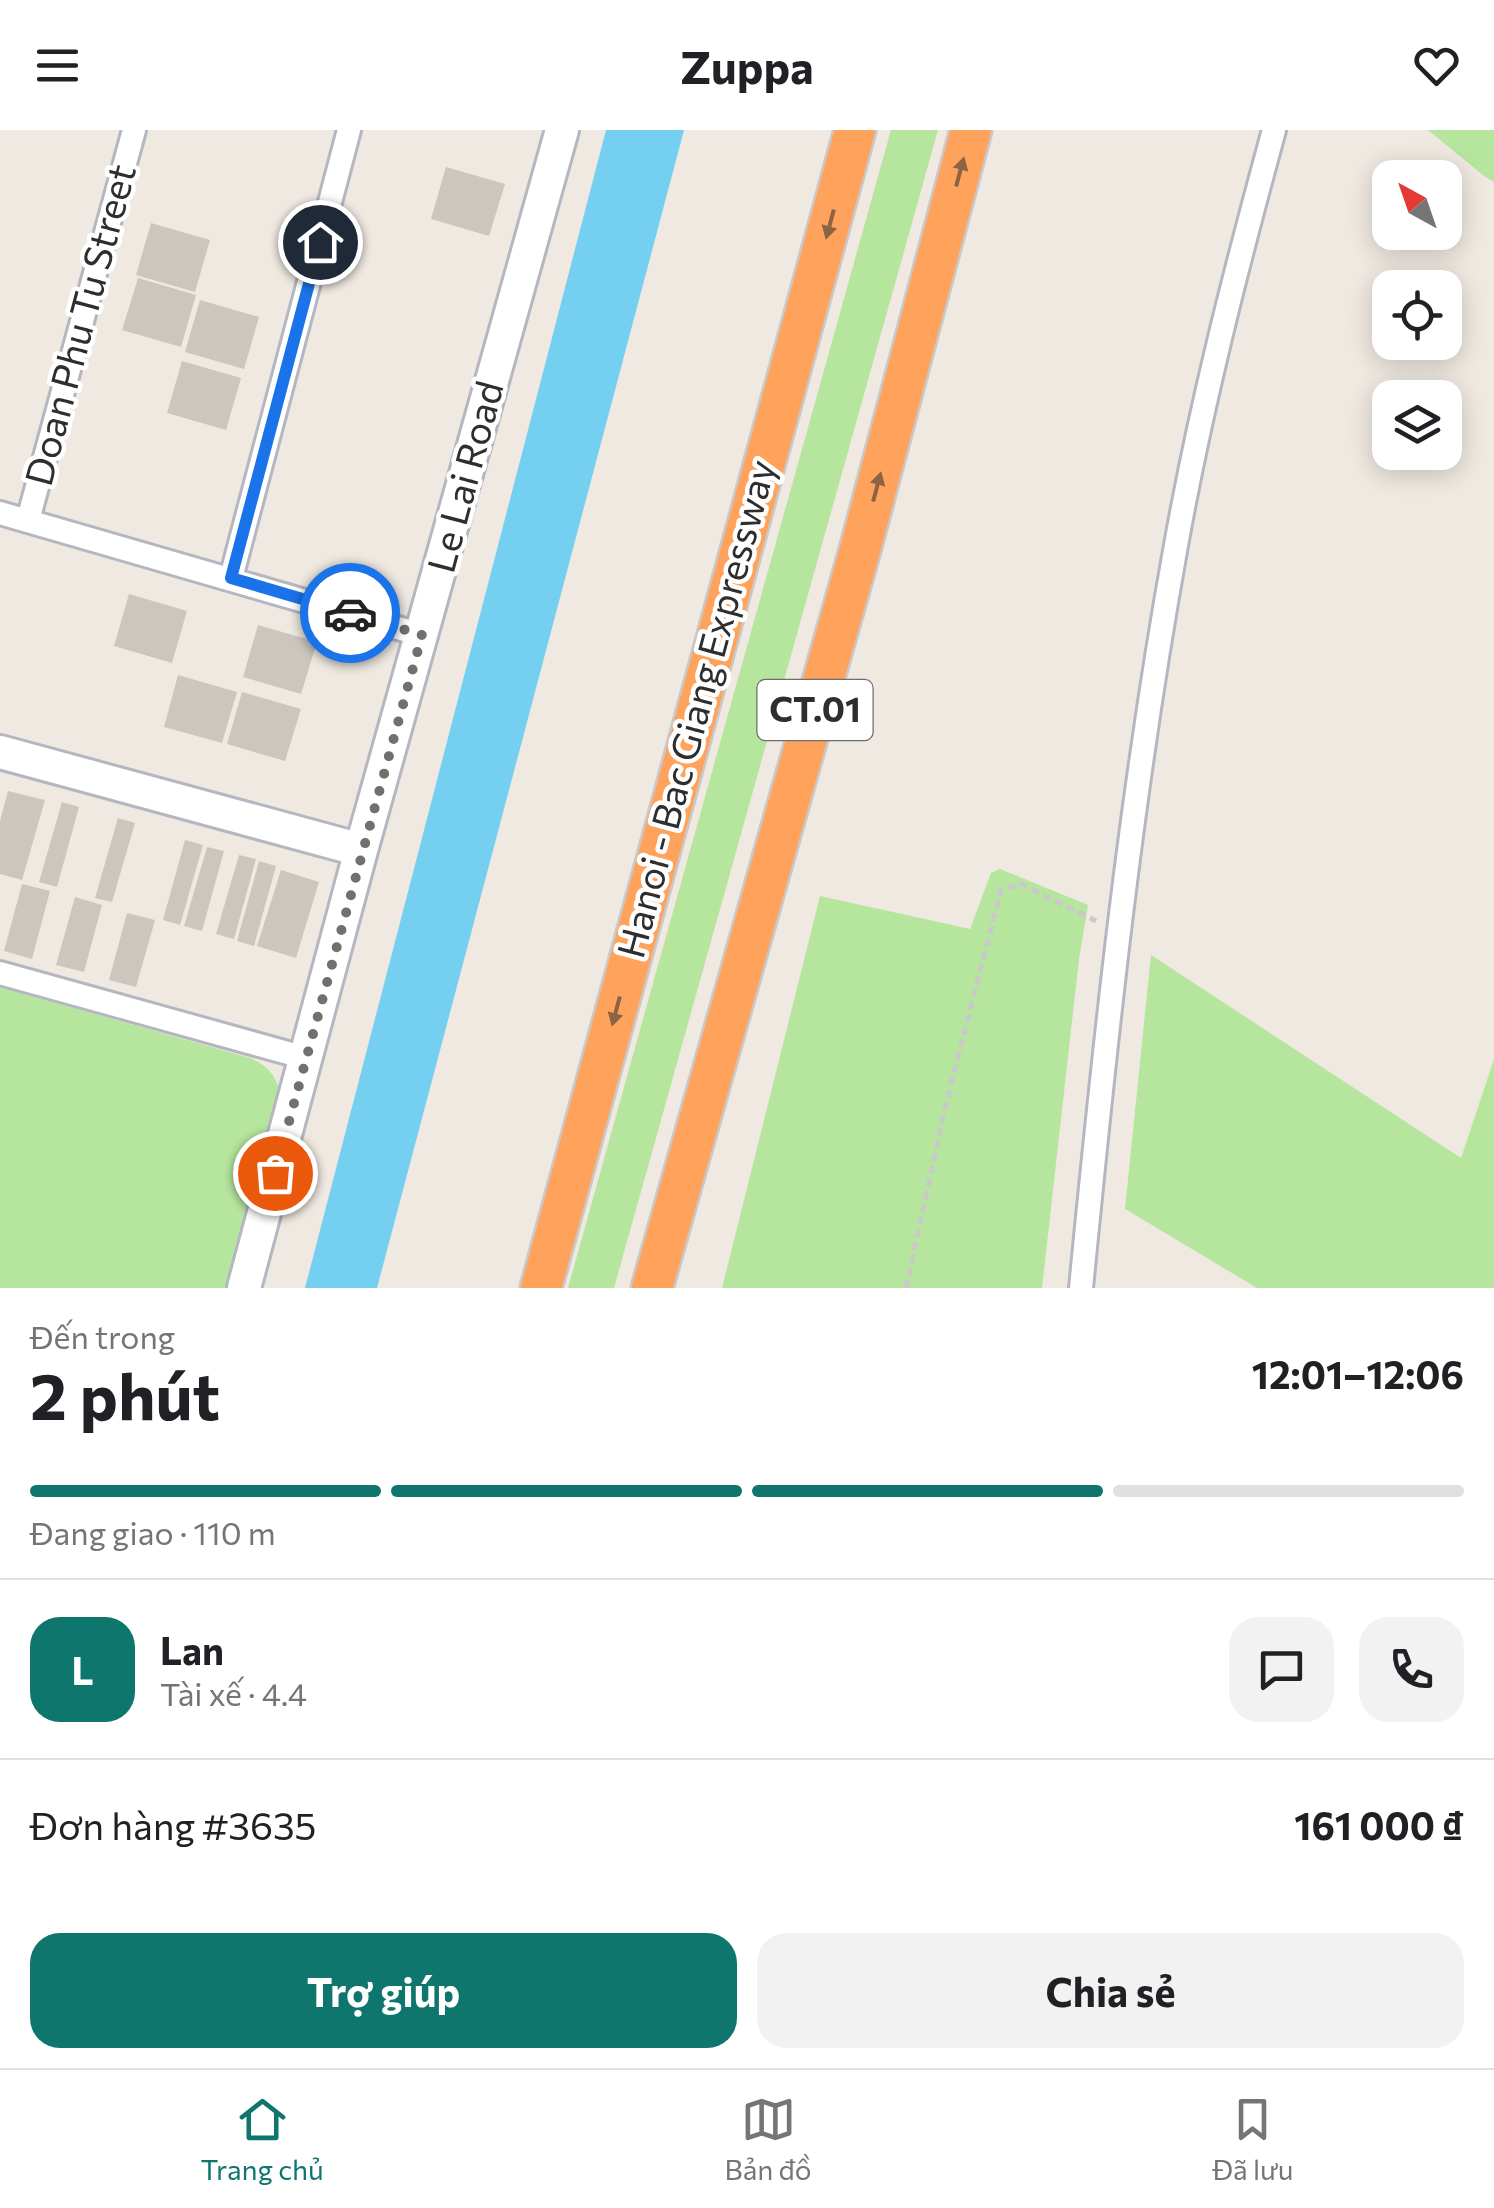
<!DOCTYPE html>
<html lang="vi">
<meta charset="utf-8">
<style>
:root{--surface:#fff;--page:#f2f2f2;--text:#202124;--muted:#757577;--line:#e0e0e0;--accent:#0f766e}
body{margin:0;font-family:Commissioner,sans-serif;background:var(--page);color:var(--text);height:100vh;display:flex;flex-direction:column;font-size:38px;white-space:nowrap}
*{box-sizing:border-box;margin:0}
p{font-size:32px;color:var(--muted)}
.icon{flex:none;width:55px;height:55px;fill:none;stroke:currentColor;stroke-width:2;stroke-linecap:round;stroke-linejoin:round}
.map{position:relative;height:1158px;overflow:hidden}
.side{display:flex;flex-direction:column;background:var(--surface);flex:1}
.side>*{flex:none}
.needle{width:65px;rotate:320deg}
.tools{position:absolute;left:1372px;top:30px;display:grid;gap:20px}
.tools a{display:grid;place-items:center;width:90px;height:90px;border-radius:20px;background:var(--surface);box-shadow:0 5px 25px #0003;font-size:50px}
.pin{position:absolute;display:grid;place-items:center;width:85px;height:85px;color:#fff;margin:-42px;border:5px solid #fff;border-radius:50%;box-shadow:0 2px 10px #0007}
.courier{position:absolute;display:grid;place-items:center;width:100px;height:100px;margin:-50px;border:8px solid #1a73e8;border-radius:50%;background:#fff;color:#222;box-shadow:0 2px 12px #0007}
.headline em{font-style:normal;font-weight:700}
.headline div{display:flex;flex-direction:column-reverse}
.headline{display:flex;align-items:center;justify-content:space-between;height:170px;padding:0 30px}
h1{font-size:65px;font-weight:700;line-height:75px}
.bar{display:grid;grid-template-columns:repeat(4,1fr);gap:15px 10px;align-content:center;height:120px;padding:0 30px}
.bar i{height:12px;border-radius:8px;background:var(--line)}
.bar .selected{background:var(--accent)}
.bar p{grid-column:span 4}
.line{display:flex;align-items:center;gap:25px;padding:0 30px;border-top:2px solid var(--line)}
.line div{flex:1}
.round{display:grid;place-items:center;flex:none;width:105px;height:105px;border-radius:30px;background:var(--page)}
.button{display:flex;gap:20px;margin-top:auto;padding:20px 30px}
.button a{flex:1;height:115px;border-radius:30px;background:var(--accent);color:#fff;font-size:40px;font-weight:700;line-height:115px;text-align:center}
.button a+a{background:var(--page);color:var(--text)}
header{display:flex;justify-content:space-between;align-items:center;height:130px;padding:0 30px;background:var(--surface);font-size:45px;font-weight:700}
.tabs{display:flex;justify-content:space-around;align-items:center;height:140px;border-top:2px solid var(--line);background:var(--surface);font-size:28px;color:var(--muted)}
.tabs a{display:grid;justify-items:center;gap:5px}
.tabs .selected{color:var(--accent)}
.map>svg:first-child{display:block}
.green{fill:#b6e59e}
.water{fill:#75cff0}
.building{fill:#cbc7bf}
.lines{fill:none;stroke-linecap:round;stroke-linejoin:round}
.street-casing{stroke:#b4b7c1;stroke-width:28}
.secondary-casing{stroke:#b4b7c1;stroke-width:38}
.highway-casing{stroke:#c9c9c9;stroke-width:45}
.path{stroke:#c9c9c9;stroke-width:5;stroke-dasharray:8 5;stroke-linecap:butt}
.street{stroke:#fff;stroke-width:22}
.secondary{stroke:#fff;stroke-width:32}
.highway{stroke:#ffa35c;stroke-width:40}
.oneway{fill:#8c6343}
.done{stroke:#726f6d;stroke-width:10;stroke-dasharray:0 18}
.route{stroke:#1a73e8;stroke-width:12}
.labels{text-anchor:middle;stroke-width:9;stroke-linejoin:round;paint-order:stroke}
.shield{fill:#fff;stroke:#6d6d6d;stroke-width:2.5}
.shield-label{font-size:35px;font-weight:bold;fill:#2e2e2e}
.street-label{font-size:38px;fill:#2e2e2e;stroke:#fff}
</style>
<header><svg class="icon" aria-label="menu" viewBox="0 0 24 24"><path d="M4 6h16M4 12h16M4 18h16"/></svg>Zuppa<svg class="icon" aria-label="heart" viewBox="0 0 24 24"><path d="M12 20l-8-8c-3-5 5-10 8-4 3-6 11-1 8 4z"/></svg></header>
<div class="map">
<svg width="1494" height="1158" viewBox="0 0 1494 1158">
<rect width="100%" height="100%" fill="#efe9e1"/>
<path class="green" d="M891 0H938L614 1158H568Z
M1428 0H1494V52L1484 46Z
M1000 739 1088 775 1079 829 1042 1158H722L820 766 970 799 991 743Z
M1151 825 1461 1028 1494 929V1158H1257L1125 1079Z
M0 857 250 928C266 934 277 946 280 963L227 1158H0Z"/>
<path class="water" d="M606 0H684L377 1158H305Z"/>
<path class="building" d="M446 37 505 54 489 106 431 89Z
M151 93 210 110 195 162 136 145Z
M138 148 196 165 181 217 122 200Z
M200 170 259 187 244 239 185 222Z
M182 231 241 248 226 300 167 283Z
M129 464 187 481 172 533 114 516Z
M258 495 317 512 301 564 243 547Z
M178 545 237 562 222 613 164 597Z
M242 562 301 579 285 631 227 614Z
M8 661 45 670 22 750 0 744V691Z
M62 672 79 677 57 757 39 752Z
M118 688 135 693 112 772 95 768Z
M185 710 203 715 180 795 163 790Z
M207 717 224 721 202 801 184 796Z
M239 725 256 729 234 809 216 804Z
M259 731 276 736 254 816 237 811Z
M281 740 319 752 296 828 257 816Z
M22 754 50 761 32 829 4 821Z
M75 767 102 775 84 842 56 835Z
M127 783 155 790 136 857 109 850Z"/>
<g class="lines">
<defs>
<path id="street" d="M0 383 422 505
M28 390 134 0
M231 448 349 0
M0 843 306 928
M1081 1158C1105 911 1131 665 1175 421 1200 279 1236 139 1274 0"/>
<path id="secondary" d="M0 622 361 720
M244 1158 361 720 562 0"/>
<path id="highway" d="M541 1158 855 0
M652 1158 860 420 971 0"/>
</defs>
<use href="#street" class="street-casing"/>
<use href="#secondary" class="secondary-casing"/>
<use href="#highway" class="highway-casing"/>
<path class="path" d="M906 1158 946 974 1001 760 1021 754 1096 791"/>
<use href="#street" class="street"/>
<use href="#secondary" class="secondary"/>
<use href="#highway" class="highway"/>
</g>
<defs><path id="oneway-solid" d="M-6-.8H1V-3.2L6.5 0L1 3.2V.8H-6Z" transform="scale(2.5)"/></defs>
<g class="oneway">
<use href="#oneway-solid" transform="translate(960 42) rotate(-75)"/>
<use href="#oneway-solid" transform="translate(830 94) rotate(105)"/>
<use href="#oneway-solid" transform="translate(877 357) rotate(-75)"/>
<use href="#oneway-solid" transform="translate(616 881) rotate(105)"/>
</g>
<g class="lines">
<path class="done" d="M275 1043 422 505 350 483"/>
<path class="route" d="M320 112 231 448 350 483"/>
</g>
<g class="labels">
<rect class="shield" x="757.5" y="550" width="115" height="60" rx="8"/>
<g class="shield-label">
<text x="815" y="592">CT.01</text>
</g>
<g class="street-label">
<text transform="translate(81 195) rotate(-75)" y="13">Doan Phu Tu Street</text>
<text transform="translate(466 347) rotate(-75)" y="13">Le Lai Road</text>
<text transform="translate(697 579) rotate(-75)" y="13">Hanoi - Bac Giang Expressway</text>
</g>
</g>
</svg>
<div class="tools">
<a><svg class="needle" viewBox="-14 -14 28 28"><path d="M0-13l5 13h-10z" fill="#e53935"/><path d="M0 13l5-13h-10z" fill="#757577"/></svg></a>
<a><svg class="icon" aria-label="locate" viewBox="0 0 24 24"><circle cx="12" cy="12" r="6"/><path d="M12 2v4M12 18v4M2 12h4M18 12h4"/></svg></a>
<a><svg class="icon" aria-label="layers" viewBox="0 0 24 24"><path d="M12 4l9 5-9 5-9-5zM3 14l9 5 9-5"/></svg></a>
</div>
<div class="pin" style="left:275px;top:1043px;background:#ea580c"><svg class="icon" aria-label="bag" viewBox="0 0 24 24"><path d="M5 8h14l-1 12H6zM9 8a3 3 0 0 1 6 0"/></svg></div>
<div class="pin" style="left:320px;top:112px;background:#1f2937"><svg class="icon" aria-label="home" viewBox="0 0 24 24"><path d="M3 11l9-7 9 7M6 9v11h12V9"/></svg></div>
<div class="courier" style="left:350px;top:483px"><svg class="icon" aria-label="car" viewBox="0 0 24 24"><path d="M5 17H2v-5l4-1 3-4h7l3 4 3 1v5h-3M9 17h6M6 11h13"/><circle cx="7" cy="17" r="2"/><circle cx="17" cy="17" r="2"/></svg></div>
</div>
<section class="side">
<div class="headline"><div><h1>2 phút</h1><p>Đến trong</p></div><em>12:01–12:06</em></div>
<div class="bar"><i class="selected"></i><i class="selected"></i><i class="selected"></i><i></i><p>Đang giao · 110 m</p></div>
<div class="line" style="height:180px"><b class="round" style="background:var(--accent);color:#fff">L</b><div><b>Lan</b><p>Tài xế · 4.4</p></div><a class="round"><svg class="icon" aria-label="chat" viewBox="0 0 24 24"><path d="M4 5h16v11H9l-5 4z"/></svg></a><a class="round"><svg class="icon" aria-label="phone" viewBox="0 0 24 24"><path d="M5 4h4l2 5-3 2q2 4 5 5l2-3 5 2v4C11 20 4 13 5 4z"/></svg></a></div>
<div class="line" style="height:130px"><div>Đơn hàng #3635</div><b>161 000 ₫</b></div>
<div class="button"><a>Trợ giúp</a><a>Chia sẻ</a></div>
</section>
<nav class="tabs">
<a class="selected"><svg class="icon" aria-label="home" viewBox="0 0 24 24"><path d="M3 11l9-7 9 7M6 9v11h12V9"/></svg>Trang chủ</a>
<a><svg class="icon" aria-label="map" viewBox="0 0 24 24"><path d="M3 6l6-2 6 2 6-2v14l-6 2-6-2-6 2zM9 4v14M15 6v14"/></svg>Bản đồ</a>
<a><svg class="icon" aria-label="saved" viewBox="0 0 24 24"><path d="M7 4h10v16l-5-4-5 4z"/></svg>Đã lưu</a>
</nav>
